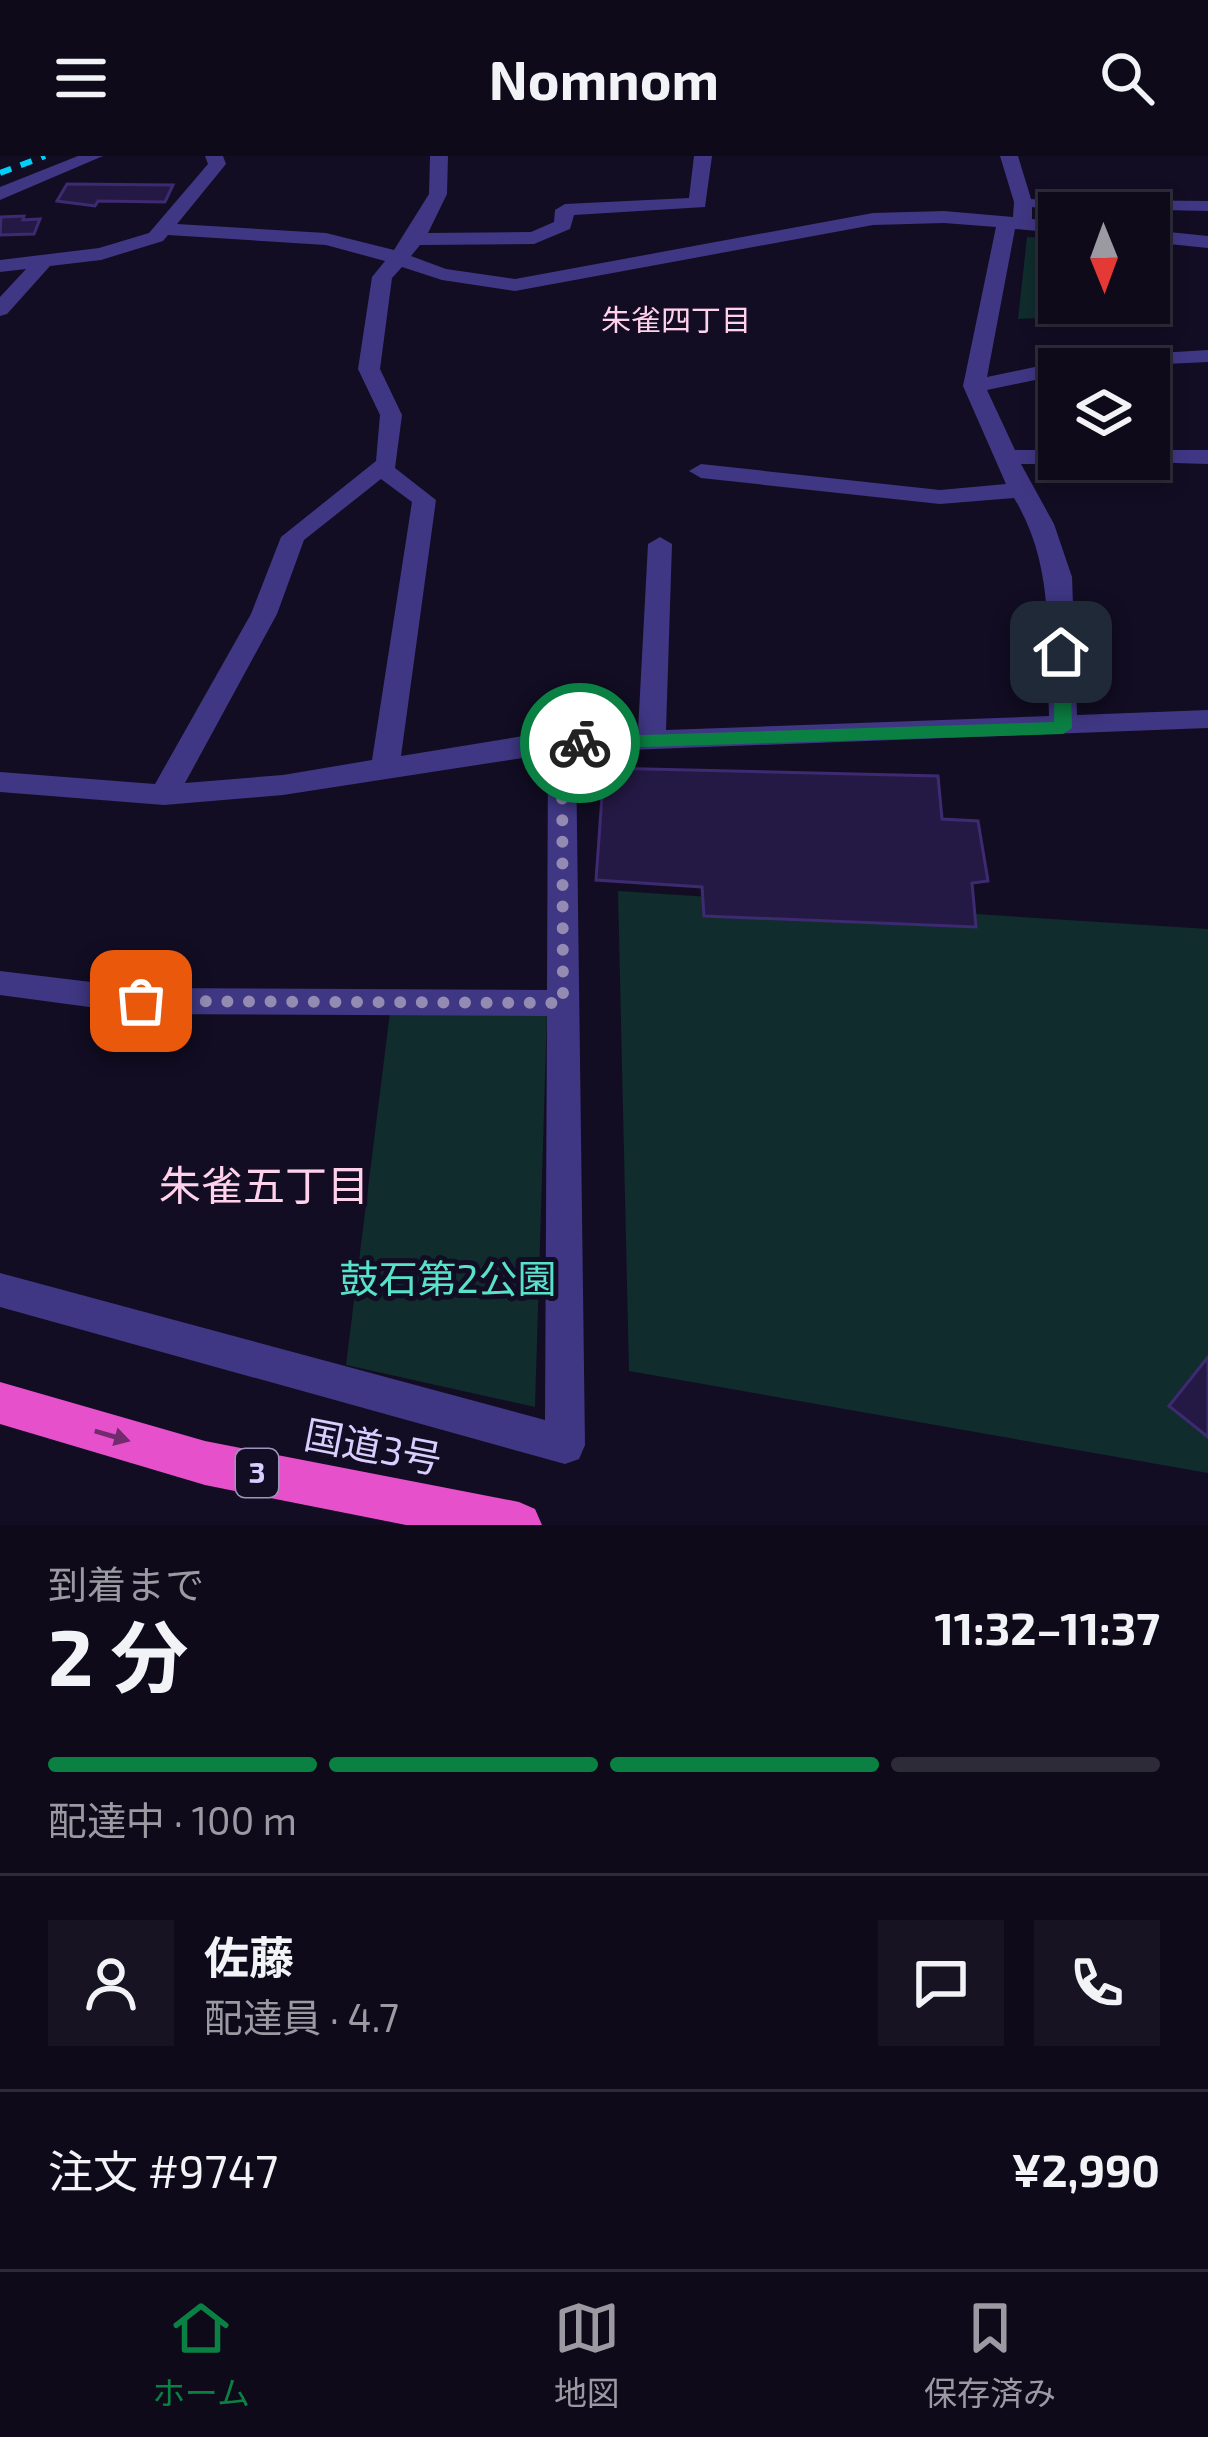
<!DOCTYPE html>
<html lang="ja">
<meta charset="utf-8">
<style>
:root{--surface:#0e0a1a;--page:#171323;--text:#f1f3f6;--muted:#9b9aa2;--line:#2e2b39;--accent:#0b8043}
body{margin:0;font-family:"Exo 2","Noto Sans JP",sans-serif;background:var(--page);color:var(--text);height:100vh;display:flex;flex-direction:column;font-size:45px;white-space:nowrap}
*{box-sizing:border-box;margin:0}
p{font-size:39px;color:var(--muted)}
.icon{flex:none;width:66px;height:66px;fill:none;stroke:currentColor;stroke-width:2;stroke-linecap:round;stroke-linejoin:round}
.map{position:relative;height:1369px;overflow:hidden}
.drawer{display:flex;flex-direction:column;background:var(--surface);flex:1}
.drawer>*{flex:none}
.needle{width:78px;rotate:179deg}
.buttons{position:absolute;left:1038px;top:36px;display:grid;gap:24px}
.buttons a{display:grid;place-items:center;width:132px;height:132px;border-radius:0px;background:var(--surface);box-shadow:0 6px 18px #0003,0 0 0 3px var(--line);font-size:60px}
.pin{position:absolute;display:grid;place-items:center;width:102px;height:102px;color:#fff;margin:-51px;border-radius:24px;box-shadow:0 6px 18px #0006}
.courier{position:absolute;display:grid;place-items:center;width:120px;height:120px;margin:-60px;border:9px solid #0b8043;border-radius:50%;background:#fff;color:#222;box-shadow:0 3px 15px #0007}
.headline em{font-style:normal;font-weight:700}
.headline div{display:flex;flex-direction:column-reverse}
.headline{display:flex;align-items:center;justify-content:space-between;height:204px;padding:0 48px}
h1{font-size:78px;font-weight:700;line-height:90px}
.bar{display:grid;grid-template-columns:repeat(4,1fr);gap:18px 12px;align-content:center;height:144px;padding:0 48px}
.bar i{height:15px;border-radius:9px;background:var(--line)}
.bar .current{background:var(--accent)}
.bar p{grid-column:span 4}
.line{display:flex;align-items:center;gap:30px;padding:0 48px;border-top:3px solid var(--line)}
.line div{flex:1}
.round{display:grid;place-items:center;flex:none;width:126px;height:126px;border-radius:0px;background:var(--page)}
header{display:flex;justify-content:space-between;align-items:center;height:156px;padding:0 48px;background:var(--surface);font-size:54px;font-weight:700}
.dock{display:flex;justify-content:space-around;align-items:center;height:168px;border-top:3px solid var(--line);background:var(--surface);font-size:33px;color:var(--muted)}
.dock a{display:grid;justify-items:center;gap:6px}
.dock .current{color:var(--accent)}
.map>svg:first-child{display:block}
.green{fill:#102c2d}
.building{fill:#241944;stroke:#3d2a71;stroke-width:3}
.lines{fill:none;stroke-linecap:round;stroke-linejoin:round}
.service{fill:#3f3783;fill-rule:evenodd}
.minor{fill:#3f3783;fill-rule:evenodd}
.tertiary{fill:#3f3783;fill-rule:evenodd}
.trunk{fill:#e650ca;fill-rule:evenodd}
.rail{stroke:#00cffa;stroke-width:6;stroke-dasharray:12 10;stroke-linecap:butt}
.oneway{fill:#712b6e}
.route{fill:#0b8043}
.done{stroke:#938bb2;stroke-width:12;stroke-dasharray:0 21.6}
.labels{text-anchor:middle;stroke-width:10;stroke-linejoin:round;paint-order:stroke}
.far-neighbourhood-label{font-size:30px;fill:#ffd1eb;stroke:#120d23}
.shield{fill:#120d23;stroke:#9d95bd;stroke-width:3}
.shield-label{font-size:30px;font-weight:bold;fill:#d8cfff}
.near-park-label{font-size:39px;fill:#57e3c9;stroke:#120d23}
.near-street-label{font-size:39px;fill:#d8cfff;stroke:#120d23}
.near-neighbourhood-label{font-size:42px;fill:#ffd1eb;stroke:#120d23}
</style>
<header><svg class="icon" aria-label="menu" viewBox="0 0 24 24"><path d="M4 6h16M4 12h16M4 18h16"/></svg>Nomnom<svg class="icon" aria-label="search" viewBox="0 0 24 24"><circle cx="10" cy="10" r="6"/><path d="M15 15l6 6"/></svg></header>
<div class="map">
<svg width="1208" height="1369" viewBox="0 0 1208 1369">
<rect width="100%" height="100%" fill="#120d23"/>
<path class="green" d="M1027 81 1059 83V147H1144V157L1018 163Z
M618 735 1208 773V1317L629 1215Z
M390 856 547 858 535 1251 346 1209Z"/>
<path class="building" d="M67 28 173 29 165 46 98 45 95 50 57 45Z
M24 60 23 64 40 63 34 78 0 79 1 61Z
M604 612 938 620 942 663 978 665 988 725 972 727 976 771 704 760 702 731 596 724Z
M1208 1201V1281L1169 1250Z"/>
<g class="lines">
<path class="service" d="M1018 43 1208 45V55L1023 51 1015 46Z"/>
<path class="minor" d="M205 0H223L226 8 177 68 326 77 394 94 429 38 430 0H448L447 38 428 77 531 76 554 66 555 54 565 48 689 42 694 0H712L705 51 574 59 570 73 534 88 420 89 411 100 446 113 515 123 873 57 944 55 1013 61 1014 46 1000 0H1018L1032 46V63L1059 65V77L1015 73 987 221 1077 202 1208 194V206L1059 213V219L987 234 1015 294H1059V303H1069L1059 308H1021L1054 368 1072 421 1077 559 1208 554V572L576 596 585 1289 579 1303 565 1308 0 1151V1117L545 1264 547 860 141 858 0 839V815L141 832 547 834 548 598 283 639 164 649 0 636V616L155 628 251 458 281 381 376 305 380 259 358 213 372 121 385 105 326 89 168 79 163 85 101 104 50 110 7 158 0 160V141L26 113 0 116V104L99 92 149 77 208 8ZM944 67 996 71 963 230 1006 328 940 334 701 308 689 315 701 322 940 348 1014 342C1055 409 1047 483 1049 560L666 574 672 388 660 381 648 388 638 575 523 580 401 600 436 344 395 312 402 259 380 213 392 122 402 111 442 124 515 135 873 69ZM381 323 412 346 372 604 283 619 185 627 277 458 304 384Z
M1149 74 1208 80V92L1149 86Z
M1149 294H1208V308L1141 306 1149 303Z"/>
<path class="tertiary" d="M78 0H103L0 44V31Z"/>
<path class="trunk" d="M0 1226 205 1285 519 1346 535 1353 542 1369H406L205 1329 0 1268Z"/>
<path class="rail" d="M0 17 45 0"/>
</g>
<defs><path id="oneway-solid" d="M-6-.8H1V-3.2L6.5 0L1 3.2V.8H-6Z" transform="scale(3)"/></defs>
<use class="oneway" href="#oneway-solid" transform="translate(112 1280) rotate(16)"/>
<path class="route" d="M1055 492 1070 496 1072 572 1063 578 580 593 571 587 580 581 1054 566Z"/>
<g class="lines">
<path class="done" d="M141 845 563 847 562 589 580 587"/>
</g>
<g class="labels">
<g class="far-neighbourhood-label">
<text x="676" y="175">朱雀四丁目</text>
</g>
<rect class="shield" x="236" y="1293" width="42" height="48" rx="9"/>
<g class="shield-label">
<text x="257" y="1327">3</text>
</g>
<g class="near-park-label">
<text x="448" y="1137">鼓石第2公園</text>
</g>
<g class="near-street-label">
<text transform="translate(373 1291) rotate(11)" y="14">国道3号</text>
</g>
<g class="near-neighbourhood-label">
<text x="264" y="1045">朱雀五丁目</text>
</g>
</g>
</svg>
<div class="buttons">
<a><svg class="needle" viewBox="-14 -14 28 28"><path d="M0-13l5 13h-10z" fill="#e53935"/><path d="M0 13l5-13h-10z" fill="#9b9aa2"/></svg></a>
<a><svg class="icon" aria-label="layers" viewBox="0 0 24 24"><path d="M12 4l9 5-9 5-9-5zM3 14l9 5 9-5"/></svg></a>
</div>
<div class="pin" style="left:141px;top:845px;background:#ea580c"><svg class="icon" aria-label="bag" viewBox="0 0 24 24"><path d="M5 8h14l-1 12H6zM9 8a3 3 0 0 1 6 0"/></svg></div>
<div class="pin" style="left:1061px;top:496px;background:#1f2937"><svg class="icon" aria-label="home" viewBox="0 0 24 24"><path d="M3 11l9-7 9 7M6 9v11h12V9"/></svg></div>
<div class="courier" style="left:580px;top:587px"><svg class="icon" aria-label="bike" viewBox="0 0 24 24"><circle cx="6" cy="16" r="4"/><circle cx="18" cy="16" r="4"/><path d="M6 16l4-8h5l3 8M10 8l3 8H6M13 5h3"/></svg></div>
</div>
<section class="drawer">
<div class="headline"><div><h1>2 分</h1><p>到着まで</p></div><em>11:32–11:37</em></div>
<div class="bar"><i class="current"></i><i class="current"></i><i class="current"></i><i></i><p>配達中 · 100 m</p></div>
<div class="line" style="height:216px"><a class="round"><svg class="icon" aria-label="person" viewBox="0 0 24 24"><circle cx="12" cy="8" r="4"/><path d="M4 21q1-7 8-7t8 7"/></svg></a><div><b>佐藤</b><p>配達員 · 4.7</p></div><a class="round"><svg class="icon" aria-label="chat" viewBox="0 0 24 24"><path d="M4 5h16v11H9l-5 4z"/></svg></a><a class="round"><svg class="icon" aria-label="phone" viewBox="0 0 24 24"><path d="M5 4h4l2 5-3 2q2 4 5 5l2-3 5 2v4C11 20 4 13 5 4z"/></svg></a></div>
<div class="line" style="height:156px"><div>注文 #9747</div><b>¥2,990</b></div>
</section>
<nav class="dock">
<a class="current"><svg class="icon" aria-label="home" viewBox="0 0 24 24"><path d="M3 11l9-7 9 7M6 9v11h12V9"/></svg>ホーム</a>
<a><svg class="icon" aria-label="map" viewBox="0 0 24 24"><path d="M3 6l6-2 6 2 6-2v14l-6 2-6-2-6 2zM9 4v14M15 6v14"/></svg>地図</a>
<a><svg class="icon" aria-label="saved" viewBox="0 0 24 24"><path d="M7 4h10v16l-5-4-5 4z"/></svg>保存済み</a>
</nav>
